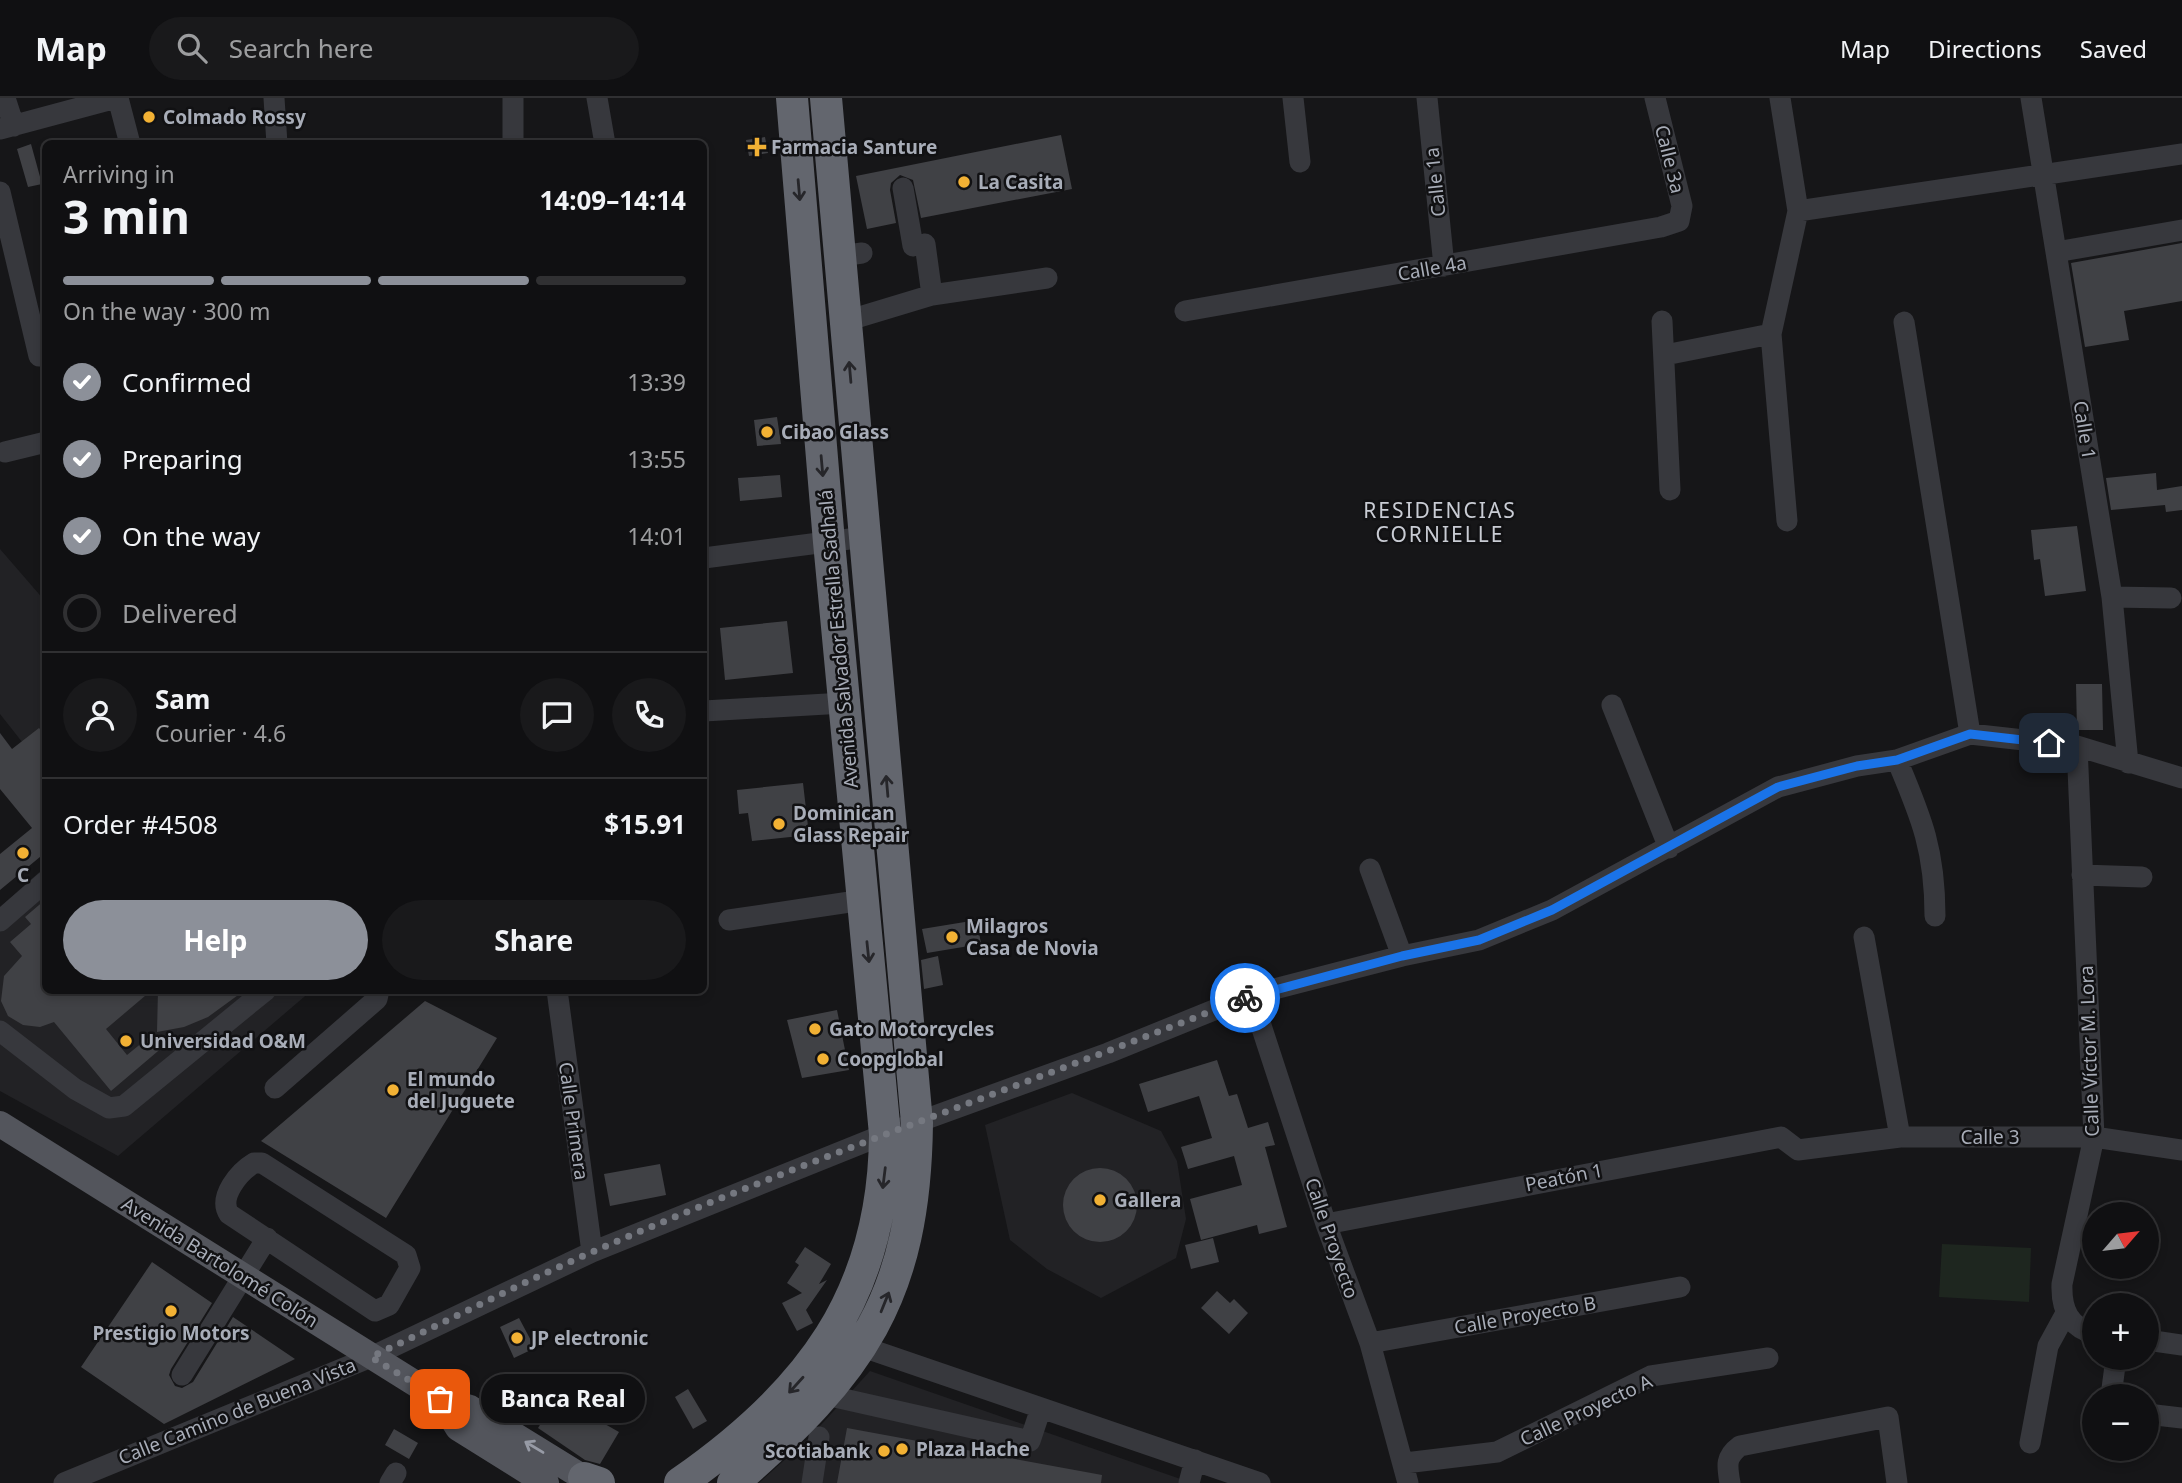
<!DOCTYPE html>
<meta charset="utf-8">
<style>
:root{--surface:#101012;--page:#19191b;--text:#f1f3f6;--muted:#9c9d9f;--line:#303032;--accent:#8c9099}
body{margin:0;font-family:"Noto Sans",sans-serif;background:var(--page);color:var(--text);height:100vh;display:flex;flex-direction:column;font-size:26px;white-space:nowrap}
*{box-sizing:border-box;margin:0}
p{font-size:23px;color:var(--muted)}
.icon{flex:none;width:38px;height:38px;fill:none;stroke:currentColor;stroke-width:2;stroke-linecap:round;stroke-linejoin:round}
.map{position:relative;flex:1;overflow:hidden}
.side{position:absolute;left:42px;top:42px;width:665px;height:854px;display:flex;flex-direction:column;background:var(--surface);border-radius:10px;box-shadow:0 4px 10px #0003,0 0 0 2px var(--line)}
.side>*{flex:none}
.needle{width:46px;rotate:62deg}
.tools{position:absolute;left:2082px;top:1104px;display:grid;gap:14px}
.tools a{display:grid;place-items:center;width:77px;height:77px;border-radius:50%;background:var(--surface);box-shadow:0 4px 10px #0003,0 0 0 2px var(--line);font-size:35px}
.pin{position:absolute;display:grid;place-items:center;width:60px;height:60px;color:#fff;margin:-30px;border-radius:14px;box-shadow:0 4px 10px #0006}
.courier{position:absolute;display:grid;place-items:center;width:70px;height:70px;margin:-35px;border:5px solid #1a73e8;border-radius:50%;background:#fff;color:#222;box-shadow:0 2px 9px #0007}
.bubble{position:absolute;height:49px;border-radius:24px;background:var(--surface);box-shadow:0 4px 10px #0003,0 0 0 2px var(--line);font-size:23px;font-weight:700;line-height:49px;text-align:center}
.head em{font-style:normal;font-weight:700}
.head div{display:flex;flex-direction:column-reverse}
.head{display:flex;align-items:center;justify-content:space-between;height:119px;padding:0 21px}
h1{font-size:46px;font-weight:700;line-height:52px}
.bar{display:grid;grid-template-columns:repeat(4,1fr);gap:10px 7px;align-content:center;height:84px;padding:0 21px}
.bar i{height:9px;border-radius:5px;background:var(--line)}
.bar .current{background:var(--accent)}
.bar p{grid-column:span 4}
.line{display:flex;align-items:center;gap:18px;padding:0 21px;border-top:2px solid var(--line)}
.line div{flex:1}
.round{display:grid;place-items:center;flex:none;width:74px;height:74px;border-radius:37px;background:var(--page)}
ol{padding:0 21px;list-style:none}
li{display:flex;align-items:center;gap:21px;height:77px}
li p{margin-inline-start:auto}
li .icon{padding:7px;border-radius:50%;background:var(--accent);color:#fff;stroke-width:4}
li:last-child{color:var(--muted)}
li i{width:38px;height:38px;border:4px solid var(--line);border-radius:50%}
.cta{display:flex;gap:14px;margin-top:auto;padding:14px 21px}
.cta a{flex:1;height:80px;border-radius:42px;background:var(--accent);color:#fff;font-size:28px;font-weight:700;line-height:80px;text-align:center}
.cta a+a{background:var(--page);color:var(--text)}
header{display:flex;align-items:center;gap:42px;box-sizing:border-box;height:98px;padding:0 35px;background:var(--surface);border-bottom:2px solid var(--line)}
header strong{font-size:33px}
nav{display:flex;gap:38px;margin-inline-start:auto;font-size:24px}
.search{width:490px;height:63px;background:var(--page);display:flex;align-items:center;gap:18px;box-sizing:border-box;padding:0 24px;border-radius:38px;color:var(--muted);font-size:26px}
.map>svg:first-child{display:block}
.built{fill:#222225}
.green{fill:#1e261f}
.building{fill:#404145}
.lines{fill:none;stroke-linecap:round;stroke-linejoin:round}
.minor{stroke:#37383d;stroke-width:21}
.major{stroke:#53555c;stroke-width:26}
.highway{stroke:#63666e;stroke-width:32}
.oneway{stroke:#26262a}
.oneway2{stroke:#979ba6}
.done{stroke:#757880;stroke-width:7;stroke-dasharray:0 12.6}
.route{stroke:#1a73e8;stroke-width:9}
.poi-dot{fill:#f2b134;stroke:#111113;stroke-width:2.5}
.labels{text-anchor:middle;stroke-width:5;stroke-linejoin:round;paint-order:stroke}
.poi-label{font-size:19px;font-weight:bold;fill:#a8adb8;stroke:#111113;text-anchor:start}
.street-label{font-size:19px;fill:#a8adb8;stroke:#111113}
.neighbourhood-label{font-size:21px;letter-spacing:2px;fill:#c9ccd4;stroke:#111113}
</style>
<header>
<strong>Map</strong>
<div class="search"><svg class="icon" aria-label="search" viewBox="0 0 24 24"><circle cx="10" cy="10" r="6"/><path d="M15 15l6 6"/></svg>Search here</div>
<nav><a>Map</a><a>Directions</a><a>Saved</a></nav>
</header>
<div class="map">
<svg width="2182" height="1385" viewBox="0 0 2182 1385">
<rect width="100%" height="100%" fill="#161618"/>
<path class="built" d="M0 451 45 503V673L0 616Z
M45 769 46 892 311 893 118 1058 0 993V809Z
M1072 995 1161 1033 1177 1063 1186 1121 1176 1160 1101 1200 1047 1171 1010 1142 985 1027Z
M870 1273 1192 1385H759L811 1338Z"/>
<path class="green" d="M1942 1146 2031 1150 2029 1204 1939 1199Z"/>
<path class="building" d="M1061 37 1072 91 921 120 913 82 900 77 891 85 890 92 896 125 867 131 856 78Z
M765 39 768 55 749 58 746 42Z
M31 46 42 86 28 89 17 51Z
M2182 145V203L2124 213 2129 242 2085 249 2071 165Z
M777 319 781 346 757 348 754 322Z
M2156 375 2157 392 2182 388V412L2166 414 2165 407 2111 412 2106 380Z
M780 377 782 399 740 403 738 380Z
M2077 428 2086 493 2045 498 2040 461 2034 462 2031 432Z
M787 523 793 575 725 582 720 530Z
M2076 586H2102L2103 632H2077Z
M39 630 46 638V754L0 792V756L32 730 0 691V635L12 651Z
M803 685 809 737 752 743 748 715 739 716 737 692Z
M46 801V892H152L106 931 127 957 154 935 164 948 111 993 54 924 40 929 23 927 8 918 1 903 4 878 22 858 10 844 31 826 25 819Z
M977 822 981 846 927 855 922 831Z
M938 858 943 887 924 891 921 862Z
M158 892H245L208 919 184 929 157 934Z
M425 903 497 940 386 1120 261 1043Z
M837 912 849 972 802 980 787 922Z
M1217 962 1229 998 1237 996 1248 1030 1268 1024 1275 1047 1265 1049 1287 1129 1259 1136 1257 1127 1201 1142 1190 1101 1242 1087 1234 1058 1188 1071 1181 1049 1212 1040 1199 998 1148 1014 1139 986Z
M660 1066 666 1097 610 1108 604 1076Z
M1063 1107a37 37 0 1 1 74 0a37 37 0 1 1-74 0Z
M1213 1140 1219 1164 1191 1171 1185 1147Z
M805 1149 831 1166 819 1186 827 1182 806 1212 813 1225 797 1233 782 1205 802 1195 787 1185 799 1167 795 1164Z
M152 1164 212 1205 171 1271 169 1277 175 1288 182 1290 193 1284 233 1219 295 1261 164 1326 81 1269Z
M1217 1193 1230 1205 1234 1201 1248 1215 1229 1236 1201 1210Z
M519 1220 535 1250 514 1260 500 1229Z
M572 1275 603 1295 589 1317 619 1334 600 1366 585 1362 538 1330Z
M688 1291 707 1323 693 1331 675 1299Z
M847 1330 1102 1377 1101 1385H837Z
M394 1331 418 1345 409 1361 385 1347Z"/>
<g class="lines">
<path class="minor" d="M5 0 14 28
M118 0 130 46
M274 0 277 46
M513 0V46
M597 0 605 46
M1293 0 1300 64
M1427 0 1444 168
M1780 0 1798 113 1771 236 1787 423
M2031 0 2112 499 2128 665
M0 31 116 0
M903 90 913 148
M0 94 39 258
M1798 113 2182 56
M925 146 932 197
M2056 154 2182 132
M841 158 862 155
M1185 213 1661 129 1679 123 1682 108 1655 0
M846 223 932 197 1047 180
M1662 223 1670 392
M1904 224 1970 636
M1665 257 1771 236
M5 354 46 344
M704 460 865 439
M2112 499 2171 500
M1612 607 1669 750
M704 613 844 605
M2077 648 2094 1039 2062 1186C2061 1212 2069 1229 2095 1236
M1897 662C1922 721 1935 753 1935 818
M1370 771 1402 858
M2082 777 2142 779
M729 822 863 802
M0 823 46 783
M1864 839 1900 1039
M557 892 592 1154
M1251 897 1326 1126 1370 1245 1408 1385
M0 933 75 991 109 1010 124 1008 266 892
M275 990 377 901 379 892
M254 1065H262L406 1157 410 1170 389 1207 375 1213 229 1116C218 1099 239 1074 254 1065Z
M1326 1126 1781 1039 1798 1052 1900 1039H2094L2182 1052
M2147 1242 2182 1247
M1370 1245 1680 1189
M863 1249 1260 1385
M182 1277 267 1140
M826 1297 1030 1343 1041 1310
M2111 1298 2116 1260
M2147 1316 2182 1320
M2030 1345 2048 1248 2066 1215
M1405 1365 1497 1354 1651 1278 1768 1260
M64 1385 371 1259 592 1154 885 1036 1108 955 1251 897 1402 858 1479 842 1552 812 1778 689 1857 668 1897 662 1970 636 2077 648 2182 680
M390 1385 396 1375
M812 1385 819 1339
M1189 1385 1195 1362
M1730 1385C1727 1368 1725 1359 1740 1348L1888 1319 1897 1385"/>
<path class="major" d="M0 1026 440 1301 470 1310 592 1385
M440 1301 458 1330 546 1385"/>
<path class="highway" d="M584 1380 599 1385
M680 1385C808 1296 884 1198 885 1036L829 444 792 0
M733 1385C861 1274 915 1200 917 1025L826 0"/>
</g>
<defs><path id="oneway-shaft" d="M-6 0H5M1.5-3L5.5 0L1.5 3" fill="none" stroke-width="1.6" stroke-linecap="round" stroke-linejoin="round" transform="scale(1.75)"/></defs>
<g class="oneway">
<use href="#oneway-shaft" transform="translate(799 92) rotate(85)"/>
<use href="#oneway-shaft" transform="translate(850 274) rotate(-95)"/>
<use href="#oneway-shaft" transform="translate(822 368) rotate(85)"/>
<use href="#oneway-shaft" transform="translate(887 688) rotate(-95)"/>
<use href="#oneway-shaft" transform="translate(868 854) rotate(84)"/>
<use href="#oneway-shaft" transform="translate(884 1080) rotate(97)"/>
<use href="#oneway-shaft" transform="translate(885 1204) rotate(-68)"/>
<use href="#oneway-shaft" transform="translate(796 1287) rotate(132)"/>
</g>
<use class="oneway2" href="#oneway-shaft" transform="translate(534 1349) rotate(-149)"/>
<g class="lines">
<path class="done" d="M440 1301 371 1259C445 1224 517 1187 592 1154 806 1061 1028 986 1245 900"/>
<path class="route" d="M1245 900 1402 858 1479 842 1552 812 1778 689 1857 668 1897 662 1970 636 2049 645"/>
</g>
<g class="poi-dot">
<circle cx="149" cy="19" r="7"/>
<path d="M753.5 38.5h7v7h7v7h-7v7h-7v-7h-7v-7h7z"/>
<circle cx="964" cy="84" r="7"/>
<circle cx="767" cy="334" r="7"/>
<circle cx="779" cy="726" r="7"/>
<circle cx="23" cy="755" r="7"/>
<circle cx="952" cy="839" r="7"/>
<circle cx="815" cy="931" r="7"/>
<circle cx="126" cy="943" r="7"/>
<circle cx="823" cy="961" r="7"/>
<circle cx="393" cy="992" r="7"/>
<circle cx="1100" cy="1102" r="7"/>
<circle cx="171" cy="1213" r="7"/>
<circle cx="517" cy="1240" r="7"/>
<circle cx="902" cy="1351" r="7"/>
<circle cx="884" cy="1353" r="7"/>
</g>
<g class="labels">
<g class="poi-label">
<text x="163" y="26">Colmado Rossy</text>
<text x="771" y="56">Farmacia Santure</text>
<text x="978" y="91">La Casita</text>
<text x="781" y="341">Cibao Glass</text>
<text x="793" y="722">Dominican<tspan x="793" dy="22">Glass Repair</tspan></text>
<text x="23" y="784" text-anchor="middle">C</text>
<text x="966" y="835">Milagros<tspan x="966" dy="22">Casa de Novia</tspan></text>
<text x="829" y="938">Gato Motorcycles</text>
<text x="140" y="950">Universidad O&amp;M</text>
<text x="837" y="968">Coopglobal</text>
<text x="407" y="988">El mundo<tspan x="407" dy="22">del Juguete</tspan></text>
<text x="1114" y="1109">Gallera</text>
<text x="171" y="1242" text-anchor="middle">Prestigio Motors</text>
<text x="531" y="1247">JP electronic</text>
<text x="916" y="1358">Plaza Hache</text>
<text x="870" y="1360" text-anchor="end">Scotiabank</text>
</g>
<g class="street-label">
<text transform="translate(1670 61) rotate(76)" y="7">Calle 3a</text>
<text transform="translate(1435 84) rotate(-96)" y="7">Calle 1a</text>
<text transform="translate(1432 170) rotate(-10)" y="7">Calle 4a</text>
<text transform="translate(2085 332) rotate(81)" y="7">Calle 1</text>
<text transform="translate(838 541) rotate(-95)" y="7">Avenida Salvador Estrella Sadhalá</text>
<text transform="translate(2089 953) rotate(-92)" y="7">Calle Víctor M. Lora</text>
<text transform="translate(574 1023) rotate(82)" y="7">Calle Primera</text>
<text x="1990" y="1046">Calle 3</text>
<text transform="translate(1564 1079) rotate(-11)" y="7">Peatón 1</text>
<text transform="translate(1332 1140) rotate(71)" y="7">Calle Proyecto</text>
<text transform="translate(220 1164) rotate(32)" y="7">Avenida Bartolomé Colón</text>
<text transform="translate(1525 1217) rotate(-10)" y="7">Calle Proyecto B</text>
<text transform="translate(1586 1312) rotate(-25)" y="7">Calle Proyecto A</text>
<text transform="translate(237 1313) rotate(-22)" y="7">Calle Camino de Buena Vista</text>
</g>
<g class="neighbourhood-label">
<text x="1440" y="420">RESIDENCIAS<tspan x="1440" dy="24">CORNIELLE</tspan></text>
</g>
</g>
</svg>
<div class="tools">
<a><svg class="needle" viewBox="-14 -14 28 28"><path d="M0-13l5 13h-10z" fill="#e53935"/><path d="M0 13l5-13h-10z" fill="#9c9d9f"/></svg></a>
<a>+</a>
<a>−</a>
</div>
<div class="pin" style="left:440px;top:1301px;background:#ea580c"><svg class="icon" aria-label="bag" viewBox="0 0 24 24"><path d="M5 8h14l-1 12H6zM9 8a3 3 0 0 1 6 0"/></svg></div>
<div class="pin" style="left:2049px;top:645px;background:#1f2937"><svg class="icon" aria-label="home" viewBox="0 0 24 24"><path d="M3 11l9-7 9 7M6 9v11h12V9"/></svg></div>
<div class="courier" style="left:1245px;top:900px"><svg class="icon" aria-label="bike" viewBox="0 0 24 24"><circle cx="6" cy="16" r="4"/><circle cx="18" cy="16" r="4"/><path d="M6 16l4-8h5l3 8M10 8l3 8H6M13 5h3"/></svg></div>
<div class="bubble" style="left:481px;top:1276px;width:164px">Banca Real</div>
<section class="side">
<div class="head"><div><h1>3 min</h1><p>Arriving in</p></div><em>14:09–14:14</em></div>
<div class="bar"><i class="current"></i><i class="current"></i><i class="current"></i><i></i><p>On the way · 300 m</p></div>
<ol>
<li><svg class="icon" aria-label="check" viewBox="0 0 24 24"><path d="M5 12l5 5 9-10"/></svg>Confirmed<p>13:39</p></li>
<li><svg class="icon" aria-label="check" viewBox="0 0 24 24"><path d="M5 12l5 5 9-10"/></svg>Preparing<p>13:55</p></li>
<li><svg class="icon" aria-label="check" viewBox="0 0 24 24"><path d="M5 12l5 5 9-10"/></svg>On the way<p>14:01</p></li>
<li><i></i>Delivered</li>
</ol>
<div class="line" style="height:126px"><a class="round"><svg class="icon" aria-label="person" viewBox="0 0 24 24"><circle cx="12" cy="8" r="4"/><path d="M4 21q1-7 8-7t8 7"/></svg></a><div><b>Sam</b><p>Courier · 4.6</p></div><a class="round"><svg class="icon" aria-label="chat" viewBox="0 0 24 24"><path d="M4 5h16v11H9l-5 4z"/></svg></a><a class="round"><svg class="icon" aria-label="phone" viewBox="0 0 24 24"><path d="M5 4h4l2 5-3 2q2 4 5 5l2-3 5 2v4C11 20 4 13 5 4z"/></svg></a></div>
<div class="line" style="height:91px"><div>Order #4508</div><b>$15.91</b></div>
<div class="cta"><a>Help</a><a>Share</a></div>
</section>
</div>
